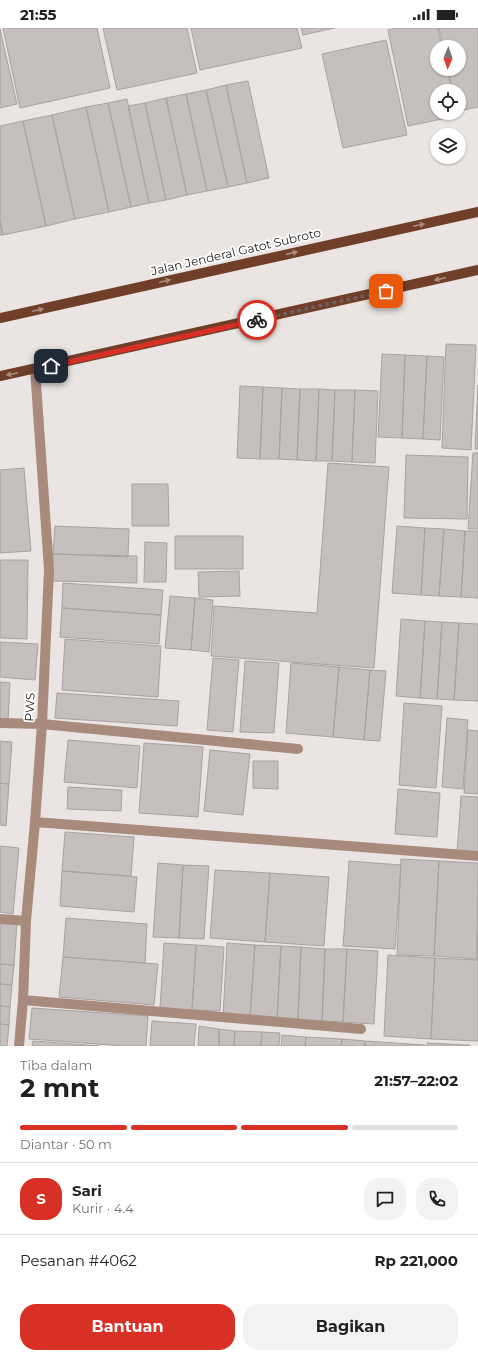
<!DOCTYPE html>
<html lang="id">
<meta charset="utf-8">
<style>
:root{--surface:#fff;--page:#f2f2f2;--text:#202124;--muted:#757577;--line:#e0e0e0;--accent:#d93025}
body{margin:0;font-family:Montserrat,sans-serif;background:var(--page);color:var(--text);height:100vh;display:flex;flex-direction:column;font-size:15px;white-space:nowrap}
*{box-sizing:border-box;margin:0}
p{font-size:13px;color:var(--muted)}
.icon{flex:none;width:22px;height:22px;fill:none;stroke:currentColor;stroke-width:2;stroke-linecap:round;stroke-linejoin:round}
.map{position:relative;height:1018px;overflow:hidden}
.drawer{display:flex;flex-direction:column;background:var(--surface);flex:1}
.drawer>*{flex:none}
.needle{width:26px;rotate:182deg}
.controls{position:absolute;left:430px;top:12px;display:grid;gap:8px}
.controls a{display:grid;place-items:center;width:36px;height:36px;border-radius:50%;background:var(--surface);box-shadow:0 1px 3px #0004;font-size:20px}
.pin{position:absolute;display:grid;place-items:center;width:34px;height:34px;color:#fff;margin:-17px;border-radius:8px;box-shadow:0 2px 6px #0006}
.courier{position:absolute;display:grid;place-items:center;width:40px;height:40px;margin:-20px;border:3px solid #d93025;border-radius:50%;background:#fff;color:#222;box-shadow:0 1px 5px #0007}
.head em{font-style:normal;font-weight:700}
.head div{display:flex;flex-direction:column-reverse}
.head{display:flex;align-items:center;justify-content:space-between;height:68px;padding:0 20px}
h1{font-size:26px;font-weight:700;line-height:30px}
.bar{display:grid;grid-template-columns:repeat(4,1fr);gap:6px 4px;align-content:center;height:48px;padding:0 20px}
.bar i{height:5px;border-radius:3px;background:var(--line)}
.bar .active{background:var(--accent)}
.bar p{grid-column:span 4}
.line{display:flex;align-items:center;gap:10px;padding:0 20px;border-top:1px solid var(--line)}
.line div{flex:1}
.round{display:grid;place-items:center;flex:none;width:42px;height:42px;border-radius:16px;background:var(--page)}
.action{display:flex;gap:8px;margin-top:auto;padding:8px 20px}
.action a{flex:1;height:46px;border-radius:16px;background:var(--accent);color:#fff;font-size:16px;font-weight:700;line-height:46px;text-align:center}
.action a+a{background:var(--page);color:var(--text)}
.status{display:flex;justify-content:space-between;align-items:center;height:28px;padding:0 20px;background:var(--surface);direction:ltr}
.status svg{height:11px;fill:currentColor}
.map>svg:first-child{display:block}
.building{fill:#c5bfbd;stroke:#a8a2a0}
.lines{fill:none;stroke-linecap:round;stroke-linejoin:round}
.street{stroke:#a98b7e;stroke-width:10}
.primary{stroke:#713f29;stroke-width:10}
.oneway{fill:#aa8c7f}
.done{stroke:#676462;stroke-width:4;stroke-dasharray:0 7.2}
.route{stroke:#d93025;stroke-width:5}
.labels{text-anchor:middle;stroke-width:3.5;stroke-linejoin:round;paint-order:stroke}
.street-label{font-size:12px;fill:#201e1d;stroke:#fff}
</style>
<div class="status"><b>21:55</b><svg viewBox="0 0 49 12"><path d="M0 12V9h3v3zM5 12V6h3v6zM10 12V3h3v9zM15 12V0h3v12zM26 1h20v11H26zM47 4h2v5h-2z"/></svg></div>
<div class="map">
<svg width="478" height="1018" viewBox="0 0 478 1018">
<rect width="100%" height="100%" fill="#eae5e2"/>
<path class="building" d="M3 0H97L110 60 20 80Z
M103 0H187L197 45 117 62Z
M191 0H297L302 20 200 42Z
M301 0H335L303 7Z
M396 0H438L442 19H437V41H447L452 63H437V85H457V88L408 98 388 2Z
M439 0H478V79L459 83V63H453L448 41H459V19H444Z
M0 1 17 76 0 80Z
M386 12 407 107 343 120 322 26Z
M248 53 269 150 247 155 226 57Z
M226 57 247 155 228 159 206 62Z
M206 62 228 159 207 163 186 66Z
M186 66 207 163 187 167 166 70Z
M166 70 187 167 166 172 145 75Z
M127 71 149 175 131 179 108 75Z
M108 75 131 179 109 184 86 79Z
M145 75 166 172 149 175 128 78Z
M86 79 109 184 75 191 52 87Z
M52 87 75 191 46 198 23 93Z
M23 93 46 198 3 207 0 193V98Z
M0 193 3 207H0Z
M446 316 476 317 471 422 442 420Z
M382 326 405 327 402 410 378 409Z
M405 327 427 328 423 411 402 410Z
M427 328 444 329 440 412 423 411Z
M478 357V421H475Z
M240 358 263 359 260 431 237 430Z
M263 359 282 360 279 431H260Z
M282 360 300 361 297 432 279 431Z
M300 361H319L316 433 297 432Z
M319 361 335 362 332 433H316Z
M335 362H355L352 434 332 433Z
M355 362 378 363 375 435 352 434Z
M473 425H478V501H468Z
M406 427 468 429 467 491 404 490Z
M328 435 389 439 374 640 211 628 214 578 317 585Z
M24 440 31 523 0 525V442Z
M132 456H168L169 498H132Z
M55 498 129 501 128 529 53 526Z
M397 498 425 500 421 567 392 565Z
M425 500 444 501 439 568 421 567Z
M444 501 465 503 461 569 439 568Z
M465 503H478V570L461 569Z
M175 508H243V541H175Z
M145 514 167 515 166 554H144Z
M53 526 137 528V555L53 553Z
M0 532H28L27 611 0 610Z
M239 543 240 568 199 569 198 544Z
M63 555 163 562 161 587 62 580Z
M170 568 195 570 191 622 165 620Z
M195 570 213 572 209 624 191 622Z
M62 580 161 587 159 616 60 609Z
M401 591 425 593 420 670 396 668Z
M425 593 442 594 437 671 420 670Z
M442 594 459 595 454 672 437 671Z
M459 595 478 596V673L454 672Z
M65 611 161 618 158 669 62 662Z
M0 614 38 616 35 652 0 649Z
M213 630 239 632 233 704 207 702Z
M245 633 279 635 274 705 240 704Z
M291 635 339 639 333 709 286 705Z
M339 639 370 642 364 712 333 709Z
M370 642 386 643 380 713 364 712Z
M0 654 10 655 8 694H0Z
M57 665 179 673 177 698 55 690Z
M404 675 442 678 436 760 399 757Z
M447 690 468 692 463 761 442 759Z
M468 702 478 703V766L464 765Z
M68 712 140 718 137 760 64 754Z
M0 713 12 714 9 756 0 755Z
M144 715 203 719 198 789 139 785Z
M210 722 250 726 243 787 204 783Z
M253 733H278V761L253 760Z
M0 755 9 756 6 798 0 797Z
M68 759 122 762 121 783 67 781Z
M398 761 440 765 437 809 395 806Z
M461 768 478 769V826L457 825Z
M65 804 134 809 131 848 62 843Z
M0 818 19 820 13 886 0 884Z
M401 831 439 833 434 928 397 927Z
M349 833 401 837 395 921 343 918Z
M439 833 478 835 477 931 434 928Z
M158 835 183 837 179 910 153 909Z
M183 837 209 838 204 911 179 910Z
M215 842 270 845 265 914 210 910Z
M62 843 137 849 134 884 60 878Z
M270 845 329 849 324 918 265 914Z
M66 890 147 896 145 935 63 929Z
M0 894 17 895 14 937 0 936Z
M477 904H478V931H477Z
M164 915 196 917 192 982 160 980Z
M227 915 255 917 250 989 223 988Z
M196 917 224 919 220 983 192 982Z
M255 917 281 918 277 991 250 989Z
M281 918 301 919 298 992 277 991Z
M301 919 325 921 322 993 298 992Z
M325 921H347L343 994 322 993Z
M347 921 378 923 374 996 343 994Z
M388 927 435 930 431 1011 384 1008Z
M63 929 158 936 154 977 59 969Z
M435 930 478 932V1013L431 1011Z
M0 936 14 937 12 957 0 956Z
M0 956 12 957 10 979 0 978Z
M0 978 10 979 9 997 0 996Z
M32 980 148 988 146 1018H124L29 1011Z
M152 993 196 996 194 1018H150Z
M0 996 9 997 7 1018H0Z
M199 998 219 1001V1018H198Z
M219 1001 235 1003 234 1018H219Z
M235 1003 262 1004 261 1018H234Z
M262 1004 280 1005 279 1018H261Z
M282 1007 306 1009 305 1018H281Z
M306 1009 342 1011 341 1018H305Z
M342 1011 365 1013V1018H341Z
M33 1013 100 1018H32Z
M365 1013 425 1017V1018H365Z
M427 1015 470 1017 469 1018H427Z"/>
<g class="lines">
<path class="street" d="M0 695 42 696 298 721
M35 794 478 828
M0 891 26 893
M23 972 361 1001
M19 1018 23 972 26 893 35 794 42 696 49 542 35 341"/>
<path class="primary" d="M0 290 478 184
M0 348 478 242"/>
</g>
<defs><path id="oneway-solid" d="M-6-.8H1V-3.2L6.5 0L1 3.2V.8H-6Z"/></defs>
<g class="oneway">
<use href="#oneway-solid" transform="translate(419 197) rotate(-12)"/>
<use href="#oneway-solid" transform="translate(292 225) rotate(-13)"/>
<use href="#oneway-solid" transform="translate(440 251) rotate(167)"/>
<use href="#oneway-solid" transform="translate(165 253) rotate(-13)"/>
<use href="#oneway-solid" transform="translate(38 282) rotate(-14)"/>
<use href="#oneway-solid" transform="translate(12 346) rotate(169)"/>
</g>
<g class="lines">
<path class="done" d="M257 292 386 263"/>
<path class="route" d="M51 338 257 292"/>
</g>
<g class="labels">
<g class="street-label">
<text transform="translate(236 224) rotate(-13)" y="4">Jalan Jenderal Gatot Subroto</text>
<text transform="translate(30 679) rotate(-87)" y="4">PWS</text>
</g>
</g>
</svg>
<div class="controls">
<a><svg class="needle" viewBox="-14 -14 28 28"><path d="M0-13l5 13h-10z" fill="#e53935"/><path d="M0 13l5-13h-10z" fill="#757577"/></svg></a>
<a><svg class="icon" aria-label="locate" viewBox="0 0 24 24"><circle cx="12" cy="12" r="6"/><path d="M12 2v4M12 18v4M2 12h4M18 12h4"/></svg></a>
<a><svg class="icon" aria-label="layers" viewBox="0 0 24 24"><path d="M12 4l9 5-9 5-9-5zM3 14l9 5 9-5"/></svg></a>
</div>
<div class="pin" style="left:386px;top:263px;background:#ea580c"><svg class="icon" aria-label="bag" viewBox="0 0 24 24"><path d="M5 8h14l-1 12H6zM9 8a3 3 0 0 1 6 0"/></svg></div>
<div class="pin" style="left:51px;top:338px;background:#1f2937"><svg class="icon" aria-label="home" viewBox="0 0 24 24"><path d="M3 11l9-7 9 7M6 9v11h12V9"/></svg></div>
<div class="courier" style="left:257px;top:292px"><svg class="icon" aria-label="bike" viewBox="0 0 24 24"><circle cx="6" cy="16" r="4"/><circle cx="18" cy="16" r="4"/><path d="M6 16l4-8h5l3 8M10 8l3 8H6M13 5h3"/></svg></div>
</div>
<section class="drawer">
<div class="head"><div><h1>2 mnt</h1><p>Tiba dalam</p></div><em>21:57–22:02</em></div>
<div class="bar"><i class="active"></i><i class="active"></i><i class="active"></i><i></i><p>Diantar · 50 m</p></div>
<div class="line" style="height:72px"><b class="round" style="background:var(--accent);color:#fff">S</b><div><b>Sari</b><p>Kurir · 4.4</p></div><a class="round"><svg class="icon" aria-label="chat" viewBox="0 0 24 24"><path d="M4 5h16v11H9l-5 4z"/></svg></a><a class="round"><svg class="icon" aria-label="phone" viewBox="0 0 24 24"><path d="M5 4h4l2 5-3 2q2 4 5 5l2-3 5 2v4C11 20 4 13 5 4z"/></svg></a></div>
<div class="line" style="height:52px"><div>Pesanan #4062</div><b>Rp 221,000</b></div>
<div class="action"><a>Bantuan</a><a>Bagikan</a></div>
</section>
